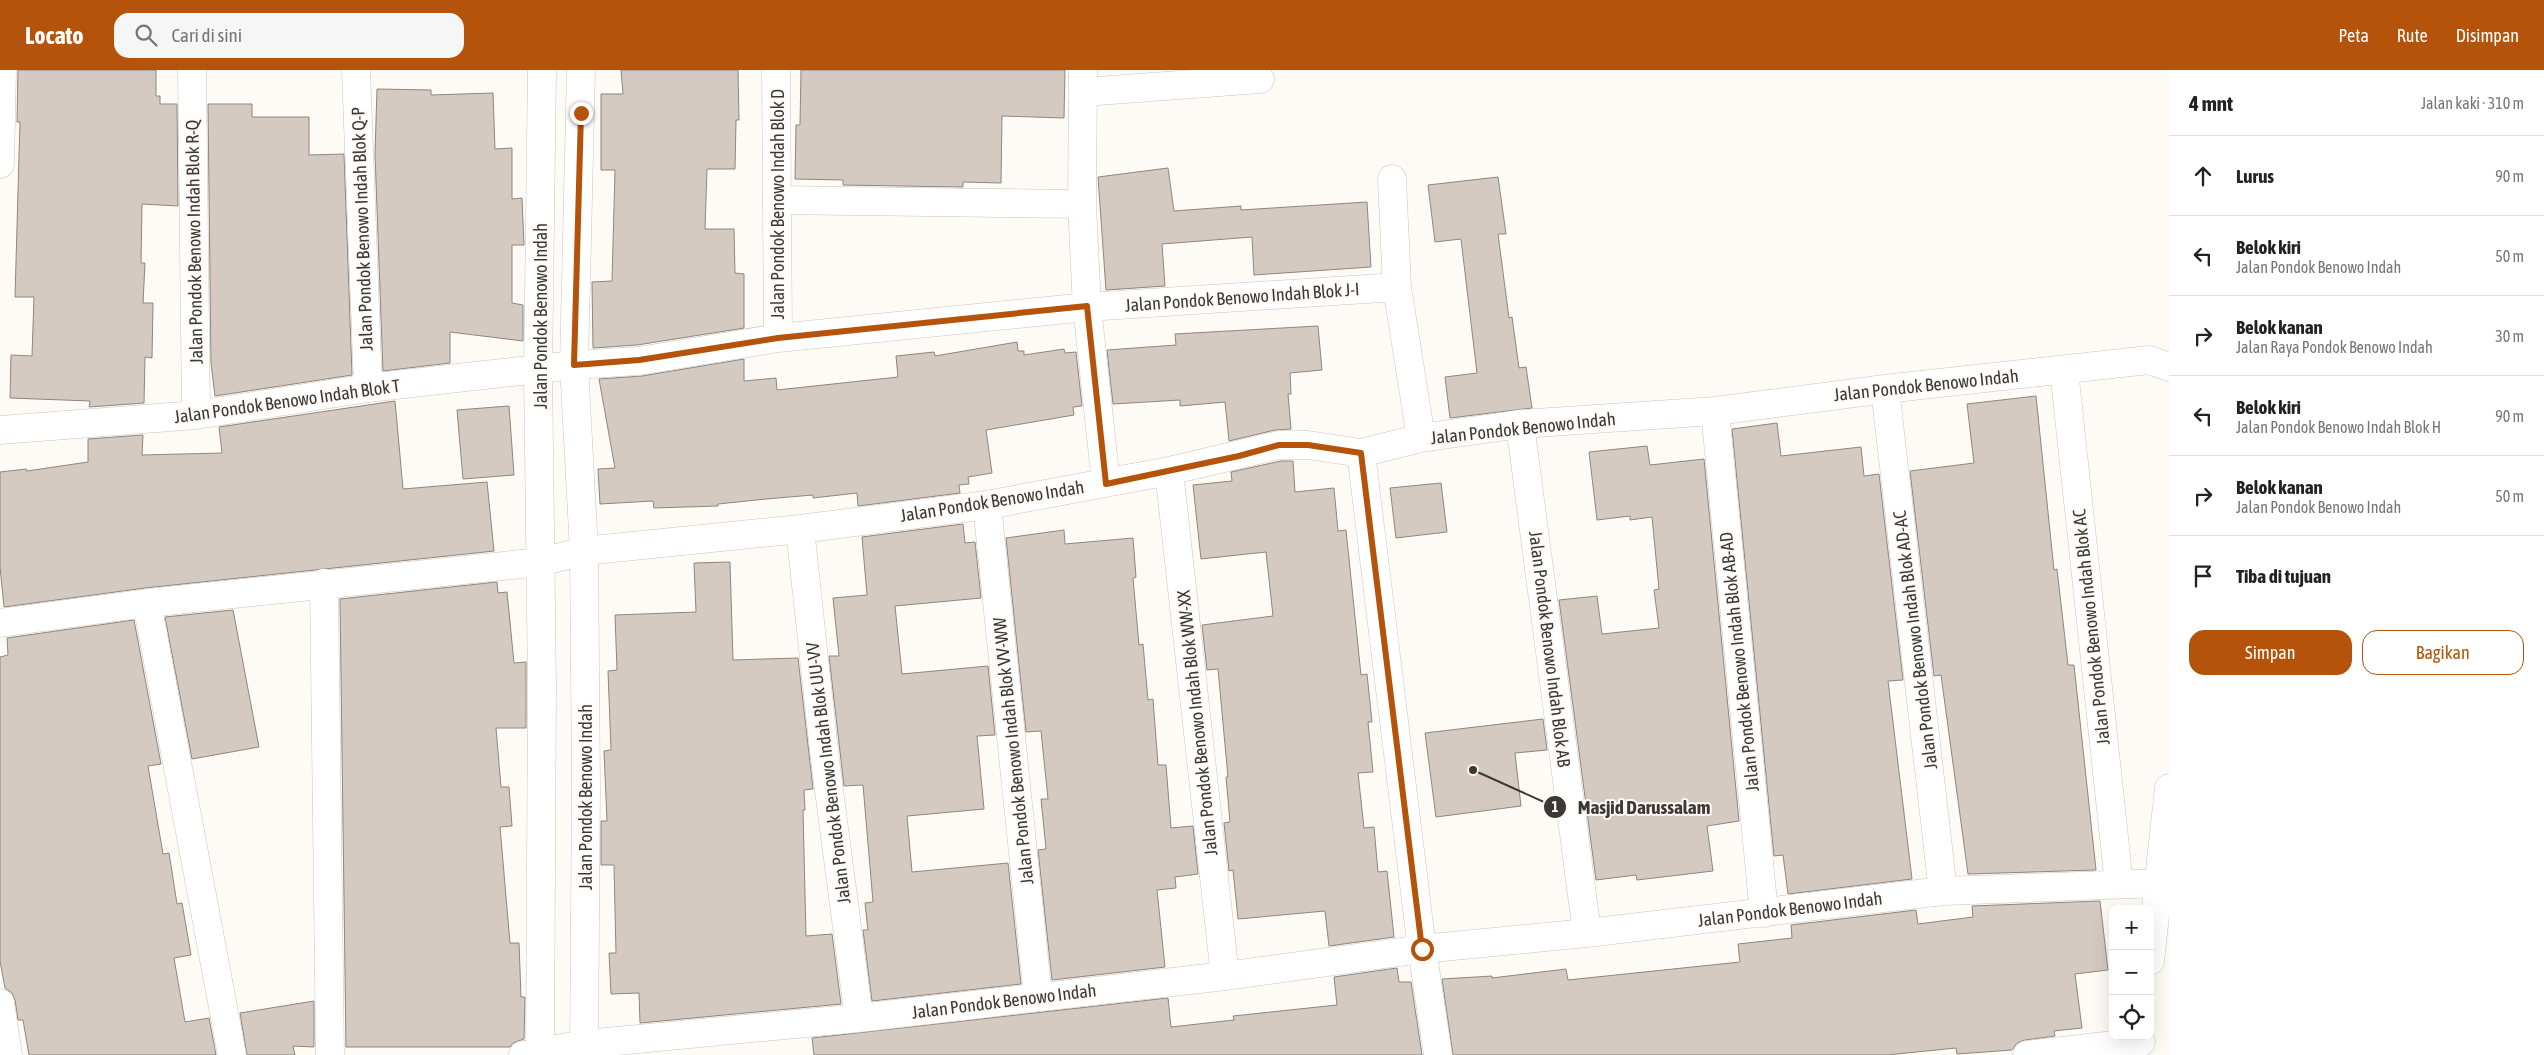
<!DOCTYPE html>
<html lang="id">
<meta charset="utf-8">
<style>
:root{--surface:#fff;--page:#f6f6f6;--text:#222;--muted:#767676;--line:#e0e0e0;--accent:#b45309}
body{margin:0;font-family:"Asap Condensed",sans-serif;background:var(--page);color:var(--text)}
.controls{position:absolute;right:15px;bottom:15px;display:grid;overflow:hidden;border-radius:10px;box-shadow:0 5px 20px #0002}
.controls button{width:45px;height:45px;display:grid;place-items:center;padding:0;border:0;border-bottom:1px solid var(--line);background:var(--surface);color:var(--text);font:25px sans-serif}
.stop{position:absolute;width:15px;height:15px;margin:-11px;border:4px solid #b45309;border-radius:50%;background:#fff}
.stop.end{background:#b45309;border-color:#fff;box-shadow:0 1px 5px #0008}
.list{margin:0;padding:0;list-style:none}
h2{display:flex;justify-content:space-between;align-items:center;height:65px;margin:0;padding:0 20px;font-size:21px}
h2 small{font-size:16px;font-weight:400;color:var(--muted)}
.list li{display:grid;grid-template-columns:32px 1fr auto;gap:15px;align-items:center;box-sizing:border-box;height:80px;padding:0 20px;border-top:1px solid var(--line)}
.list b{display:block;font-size:19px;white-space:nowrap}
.list p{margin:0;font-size:16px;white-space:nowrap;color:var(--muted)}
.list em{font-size:16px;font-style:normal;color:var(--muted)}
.actions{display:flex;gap:10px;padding:15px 20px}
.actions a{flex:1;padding:11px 0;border:1px solid var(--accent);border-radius:15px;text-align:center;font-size:18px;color:var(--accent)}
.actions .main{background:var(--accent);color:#fff}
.icon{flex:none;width:28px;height:28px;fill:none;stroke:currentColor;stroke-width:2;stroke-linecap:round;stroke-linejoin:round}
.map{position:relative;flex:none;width:2169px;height:985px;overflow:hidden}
header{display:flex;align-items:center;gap:30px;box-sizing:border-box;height:70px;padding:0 25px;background:var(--accent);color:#fff}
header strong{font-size:24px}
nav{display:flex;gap:28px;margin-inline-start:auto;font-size:18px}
.search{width:350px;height:45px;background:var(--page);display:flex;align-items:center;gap:12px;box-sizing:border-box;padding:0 18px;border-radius:15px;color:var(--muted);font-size:19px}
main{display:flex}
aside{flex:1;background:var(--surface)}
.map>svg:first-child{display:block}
.building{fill:#d4cac2;stroke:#8f867f}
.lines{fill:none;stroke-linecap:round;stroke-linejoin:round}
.minor-casing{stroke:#cdc3bb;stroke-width:29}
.minor{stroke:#fff;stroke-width:28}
.route{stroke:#b45309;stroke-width:6}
.labels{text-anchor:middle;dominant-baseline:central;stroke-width:4;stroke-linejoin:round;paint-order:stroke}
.street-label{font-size:18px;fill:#3c3835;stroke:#fefaf6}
.leader{fill:none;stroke:#3c3835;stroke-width:2}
.callout-dot{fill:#3c3835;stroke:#fefaf6;stroke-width:2}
.mark-label{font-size:15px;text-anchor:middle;font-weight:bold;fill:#fff}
.callout-label{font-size:19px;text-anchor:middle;font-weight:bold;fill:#3c3835;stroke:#fefaf6;stroke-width:4;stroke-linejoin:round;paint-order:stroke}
</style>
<header>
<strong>Locato</strong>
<div class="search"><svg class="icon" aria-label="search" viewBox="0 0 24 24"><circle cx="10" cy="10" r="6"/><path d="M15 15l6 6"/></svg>Cari di sini</div>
<nav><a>Peta</a><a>Rute</a><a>Disimpan</a></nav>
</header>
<main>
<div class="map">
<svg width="2169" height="985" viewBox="0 0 2169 985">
<rect width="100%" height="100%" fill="#fefaf6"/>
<path class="building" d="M 18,0 L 156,0 L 156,26 L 160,26 L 160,34 L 177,34 L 178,136 L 142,134 L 141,193 L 145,193 L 143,233 L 153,233 L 152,288 L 145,287 L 144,333 L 89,337 L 90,331 L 10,328 L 11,285 L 32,286 L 34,227 L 15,227 L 20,52 L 17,52 Z
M 621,0 L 738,0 L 739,50 L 736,50 L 735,99 L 707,99 L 705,159 L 734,159 L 735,203 L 744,204 L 744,258 L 637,275 L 593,278 L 592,212 L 612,211 L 615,100 L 601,100 L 601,24 L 623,24 Z
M 801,0 L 1065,0 L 1064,48 L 1002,46 L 1001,113 L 963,112 L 963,117 L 843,115 L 843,110 L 795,109 L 796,55 L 800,55 Z
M 377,19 L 431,20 L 431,25 L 493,23 L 495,79 L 512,78 L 512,129 L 522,128 L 524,175 L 512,175 L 512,233 L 523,235 L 523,271 L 450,262 L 450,293 L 383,301 L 375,84 Z
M 208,34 L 252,34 L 252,47 L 309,47 L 309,85 L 344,84 L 352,305 L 215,326 L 211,293 Z
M 1168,98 L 1174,141 L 1241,136 L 1241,140 L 1367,132 L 1371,197 L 1254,205 L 1252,167 L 1162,174 L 1165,216 L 1106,220 L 1098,107 Z
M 1498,107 L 1506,164 L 1498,164 L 1509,248 L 1512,247 L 1519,298 L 1526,297 L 1532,338 L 1450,348 L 1445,307 L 1477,303 L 1461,169 L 1435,172 L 1428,115 Z
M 1318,256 L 1322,300 L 1290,303 L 1291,324 L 1288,324 L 1291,359 L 1275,360 L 1229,371 L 1225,332 L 1180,336 L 1180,330 L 1113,334 L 1107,280 L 1176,275 L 1175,264 Z
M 1017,272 L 1018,281 L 1024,281 L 1024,285 L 1064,279 L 1065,283 L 1076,282 L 1082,336 L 1073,337 L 1074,345 L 986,360 L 992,403 L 968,407 L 969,414 L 959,415 L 960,423 L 858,436 L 857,423 L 813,428 L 813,425 L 766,429 L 718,434 L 718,436 L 654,438 L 653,431 L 600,434 L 598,399 L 615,398 L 599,309 L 642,306 L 744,289 L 744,311 L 776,308 L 777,320 L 898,307 L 896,286 L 934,282 L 935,286 Z
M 2036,326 L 2054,500 L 2057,499 L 2068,595 L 2074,595 L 2096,800 L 1968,804 L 1941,605 L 1934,606 L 1910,401 L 1974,393 L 1967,334 Z
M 395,331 L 403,419 L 487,412 L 494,481 L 145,518 L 4,537 L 0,497 L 0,402 L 26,399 L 27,401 L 88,392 L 88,369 L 143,365 L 142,385 L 222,383 L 219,357 Z
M 509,336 L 514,405 L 463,409 L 457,340 Z
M 1777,353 L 1781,386 L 1861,377 L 1864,406 L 1879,404 L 1903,610 L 1888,611 L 1912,809 L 1788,824 L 1783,785 L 1774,786 L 1732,359 Z
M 1647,376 L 1650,395 L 1704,389 L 1739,751 L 1707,756 L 1713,801 L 1637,810 L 1636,805 L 1596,810 L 1559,530 L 1597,526 L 1602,564 L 1659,558 L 1654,520 L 1659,519 L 1652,447 L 1630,450 L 1630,446 L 1597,450 L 1589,382 Z
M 1281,391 L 1293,391 L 1295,422 L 1334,418 L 1338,461 L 1346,460 L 1361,605 L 1367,604 L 1372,652 L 1368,652 L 1373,702 L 1358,703 L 1364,758 L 1374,757 L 1378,802 L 1387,801 L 1394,867 L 1329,876 L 1325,841 L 1238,849 L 1233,800 L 1229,801 L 1224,753 L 1230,752 L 1226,707 L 1228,707 L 1218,599 L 1207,600 L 1202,555 L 1273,546 L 1266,482 L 1201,489 L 1193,415 L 1232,411 L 1231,402 Z
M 1441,413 L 1447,462 L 1396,468 L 1390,418 Z
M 963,454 L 965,473 L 975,472 L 981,528 L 895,536 L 902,604 L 988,596 L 995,665 L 977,666 L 984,739 L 907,746 L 912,802 L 1008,793 L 1021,914 L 872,931 L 863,860 L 868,860 L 865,833 L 873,832 L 863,715 L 844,716 L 829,586 L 839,586 L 833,528 L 867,525 L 862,467 Z
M 1064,460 L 1065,474 L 1133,468 L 1136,507 L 1133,508 L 1139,575 L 1143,574 L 1148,630 L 1153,629 L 1158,695 L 1166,695 L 1171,758 L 1193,756 L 1198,804 L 1175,807 L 1176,818 L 1157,820 L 1165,897 L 1052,910 L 1038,780 L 1046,779 L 1041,729 L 1048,729 L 1041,661 L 1026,662 L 1006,468 Z
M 730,492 L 733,590 L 798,588 L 813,719 L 804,720 L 805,740 L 803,740 L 806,866 L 832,864 L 841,934 L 640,953 L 639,923 L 611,924 L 609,883 L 616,883 L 614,795 L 601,795 L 601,751 L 607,751 L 604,681 L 611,680 L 608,601 L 617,600 L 615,545 L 696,542 L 694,493 Z
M 497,512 L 498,523 L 507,522 L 514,593 L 526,592 L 526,658 L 496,658 L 501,717 L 509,717 L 512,756 L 500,757 L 510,873 L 519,873 L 521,927 L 525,927 L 524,969 L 513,973 L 510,977 L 346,977 L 340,529 Z
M 233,540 L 259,677 L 192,689 L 165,547 Z
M 134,550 L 161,694 L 148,696 L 163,784 L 169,783 L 177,834 L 182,833 L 191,885 L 174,888 L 185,952 L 209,948 L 216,985 L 29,985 L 23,950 L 18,950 L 15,930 L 12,923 L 5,918 L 0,891 L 0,587 L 8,585 L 7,568 Z
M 1543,649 L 1547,680 L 1515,683 L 1521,736 L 1436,747 L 1425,663 Z
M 2100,831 L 2108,900 L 2075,904 L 2082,958 L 2054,961 L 2055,966 L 2025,970 L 2017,973 L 2012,980 L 1957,984 L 1956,978 L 1887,985 L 1453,985 L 1442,909 L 1492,906 L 1492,908 L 1566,899 L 1568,910 L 1740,892 L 1738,874 L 1792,868 L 1791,855 L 1916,840 L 1918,854 L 1973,847 L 1972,836 Z
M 1397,898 L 1399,912 L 1411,912 L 1422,985 L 814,985 L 812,968 L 1168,928 L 1171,957 L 1234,950 L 1233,946 L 1337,935 L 1334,907 Z
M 314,931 L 314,977 L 293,976 L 295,985 L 247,985 L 240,943 Z"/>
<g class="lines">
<defs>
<path id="minor" d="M 192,0 L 196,345
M 356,0 L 368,318
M 581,0 L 574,295 L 584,481 L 586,715 L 584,985
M 776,0 L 778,268
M 1083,0 L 1082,134 L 1087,237 L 1106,413
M 1084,22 L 1260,9
M 0,94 L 2,0
M 1392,109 L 1397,217 L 1421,368
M 778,130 L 1082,134
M 2064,300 L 2119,814
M 1885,319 L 1943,821
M 1715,341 L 1764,843
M 1520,354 L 1587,863
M 0,360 L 196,345 L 368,318 L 574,295 L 639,291 L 778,268 L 1087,237 L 1397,217
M 1361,383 L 1422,879 L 1438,985
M 1169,401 L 1225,906
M 987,435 L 1038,927
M 800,459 L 825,690 L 859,948
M 324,513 L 330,985
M 147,533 L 232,985
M 0,553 L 147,533 L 541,492 L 584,481 L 800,459 L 987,435 L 1169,401 L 1279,375 L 1308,375 L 1361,383 L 1421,368 L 1520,354 L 1715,341 L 1885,319 L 2149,290 L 2169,297
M 2150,891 L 2169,718
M 0,933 L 8,985
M 523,985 L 585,974 L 859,948 L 1225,906 L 1422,879 L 1587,863 L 1943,821 L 2160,813
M 540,985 L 542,617 L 538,301 L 542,0
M 2027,985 L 2141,972"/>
</defs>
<use href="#minor" class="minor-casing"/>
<use href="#minor" class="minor"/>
</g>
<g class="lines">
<path class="route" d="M 581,43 L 574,295 L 639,290 L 778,268 L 1087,236 L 1106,414 L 1239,386 L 1279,375 L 1308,375 L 1361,383 L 1422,879"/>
</g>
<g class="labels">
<g class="street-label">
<text transform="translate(777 134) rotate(-90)">Jalan Pondok Benowo Indah Blok D</text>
<text transform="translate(362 159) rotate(-92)">Jalan Pondok Benowo Indah Blok Q-P</text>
<text transform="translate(194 172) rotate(-91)">Jalan Pondok Benowo Indah Blok R-Q</text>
<text transform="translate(1242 227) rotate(-4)">Jalan Pondok Benowo Indah Blok J-I</text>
<text transform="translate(540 246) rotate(-90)">Jalan Pondok Benowo Indah</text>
<text transform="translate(1926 315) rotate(-6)">Jalan Pondok Benowo Indah</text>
<text transform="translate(287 331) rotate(-8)">Jalan Pondok Benowo Indah Blok T</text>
<text transform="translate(1523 358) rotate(-6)">Jalan Pondok Benowo Indah</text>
<text transform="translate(992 431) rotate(-9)">Jalan Pondok Benowo Indah</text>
<text transform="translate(2091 557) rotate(-96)">Jalan Pondok Benowo Indah Blok AC</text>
<text transform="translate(1915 570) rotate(-97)">Jalan Pondok Benowo Indah Blok AD-AC</text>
<text transform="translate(1550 579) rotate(83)">Jalan Pondok Benowo Indah Blok AB</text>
<text transform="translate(1739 592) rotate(-96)">Jalan Pondok Benowo Indah Blok AB-AD</text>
<text transform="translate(1197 653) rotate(-96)">Jalan Pondok Benowo Indah Blok WW-XX</text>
<text transform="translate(1013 681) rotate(-96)">Jalan Pondok Benowo Indah Blok VV-WW</text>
<text transform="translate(828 703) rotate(-97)">Jalan Pondok Benowo Indah Blok UU-VV</text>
<text transform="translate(585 727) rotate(-90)">Jalan Pondok Benowo Indah</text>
<text transform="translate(1790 839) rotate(-7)">Jalan Pondok Benowo Indah</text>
<text transform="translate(1004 931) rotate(-7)">Jalan Pondok Benowo Indah</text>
</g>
</g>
<path class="leader" d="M1473 700L1555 737"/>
<g class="callout-dot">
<circle cx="1473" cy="700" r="5"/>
<circle cx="1555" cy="737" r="12"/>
</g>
<g class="mark-label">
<text x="1555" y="742">1</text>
</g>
<g class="callout-label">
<text x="1644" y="744">Masjid Darussalam</text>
</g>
</svg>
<div class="controls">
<button>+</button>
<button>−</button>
<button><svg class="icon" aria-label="locate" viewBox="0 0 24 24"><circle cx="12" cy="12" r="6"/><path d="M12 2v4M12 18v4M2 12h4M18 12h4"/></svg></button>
</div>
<div class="stop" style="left:1422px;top:879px"></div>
<div class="stop end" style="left:581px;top:43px"></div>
</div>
<aside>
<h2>4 mnt<small>Jalan kaki · 310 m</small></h2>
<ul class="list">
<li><svg class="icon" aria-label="ahead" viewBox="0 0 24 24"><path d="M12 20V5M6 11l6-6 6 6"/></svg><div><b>Lurus</b></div><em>90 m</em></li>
<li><svg class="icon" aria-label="left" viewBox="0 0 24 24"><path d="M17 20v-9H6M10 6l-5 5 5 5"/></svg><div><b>Belok kiri</b><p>Jalan Pondok Benowo Indah</p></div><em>50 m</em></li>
<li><svg class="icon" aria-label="right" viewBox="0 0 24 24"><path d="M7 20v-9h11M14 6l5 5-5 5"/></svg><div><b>Belok kanan</b><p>Jalan Raya Pondok Benowo Indah</p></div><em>30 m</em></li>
<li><svg class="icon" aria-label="left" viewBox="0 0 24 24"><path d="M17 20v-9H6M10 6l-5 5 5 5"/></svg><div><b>Belok kiri</b><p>Jalan Pondok Benowo Indah Blok H</p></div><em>90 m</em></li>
<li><svg class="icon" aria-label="right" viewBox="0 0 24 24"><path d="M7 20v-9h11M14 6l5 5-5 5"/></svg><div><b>Belok kanan</b><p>Jalan Pondok Benowo Indah</p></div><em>50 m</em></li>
<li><svg class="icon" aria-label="arrive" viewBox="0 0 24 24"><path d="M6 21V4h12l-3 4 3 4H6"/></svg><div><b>Tiba di tujuan</b></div></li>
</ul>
<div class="actions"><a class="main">Simpan</a><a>Bagikan</a></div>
</aside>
</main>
